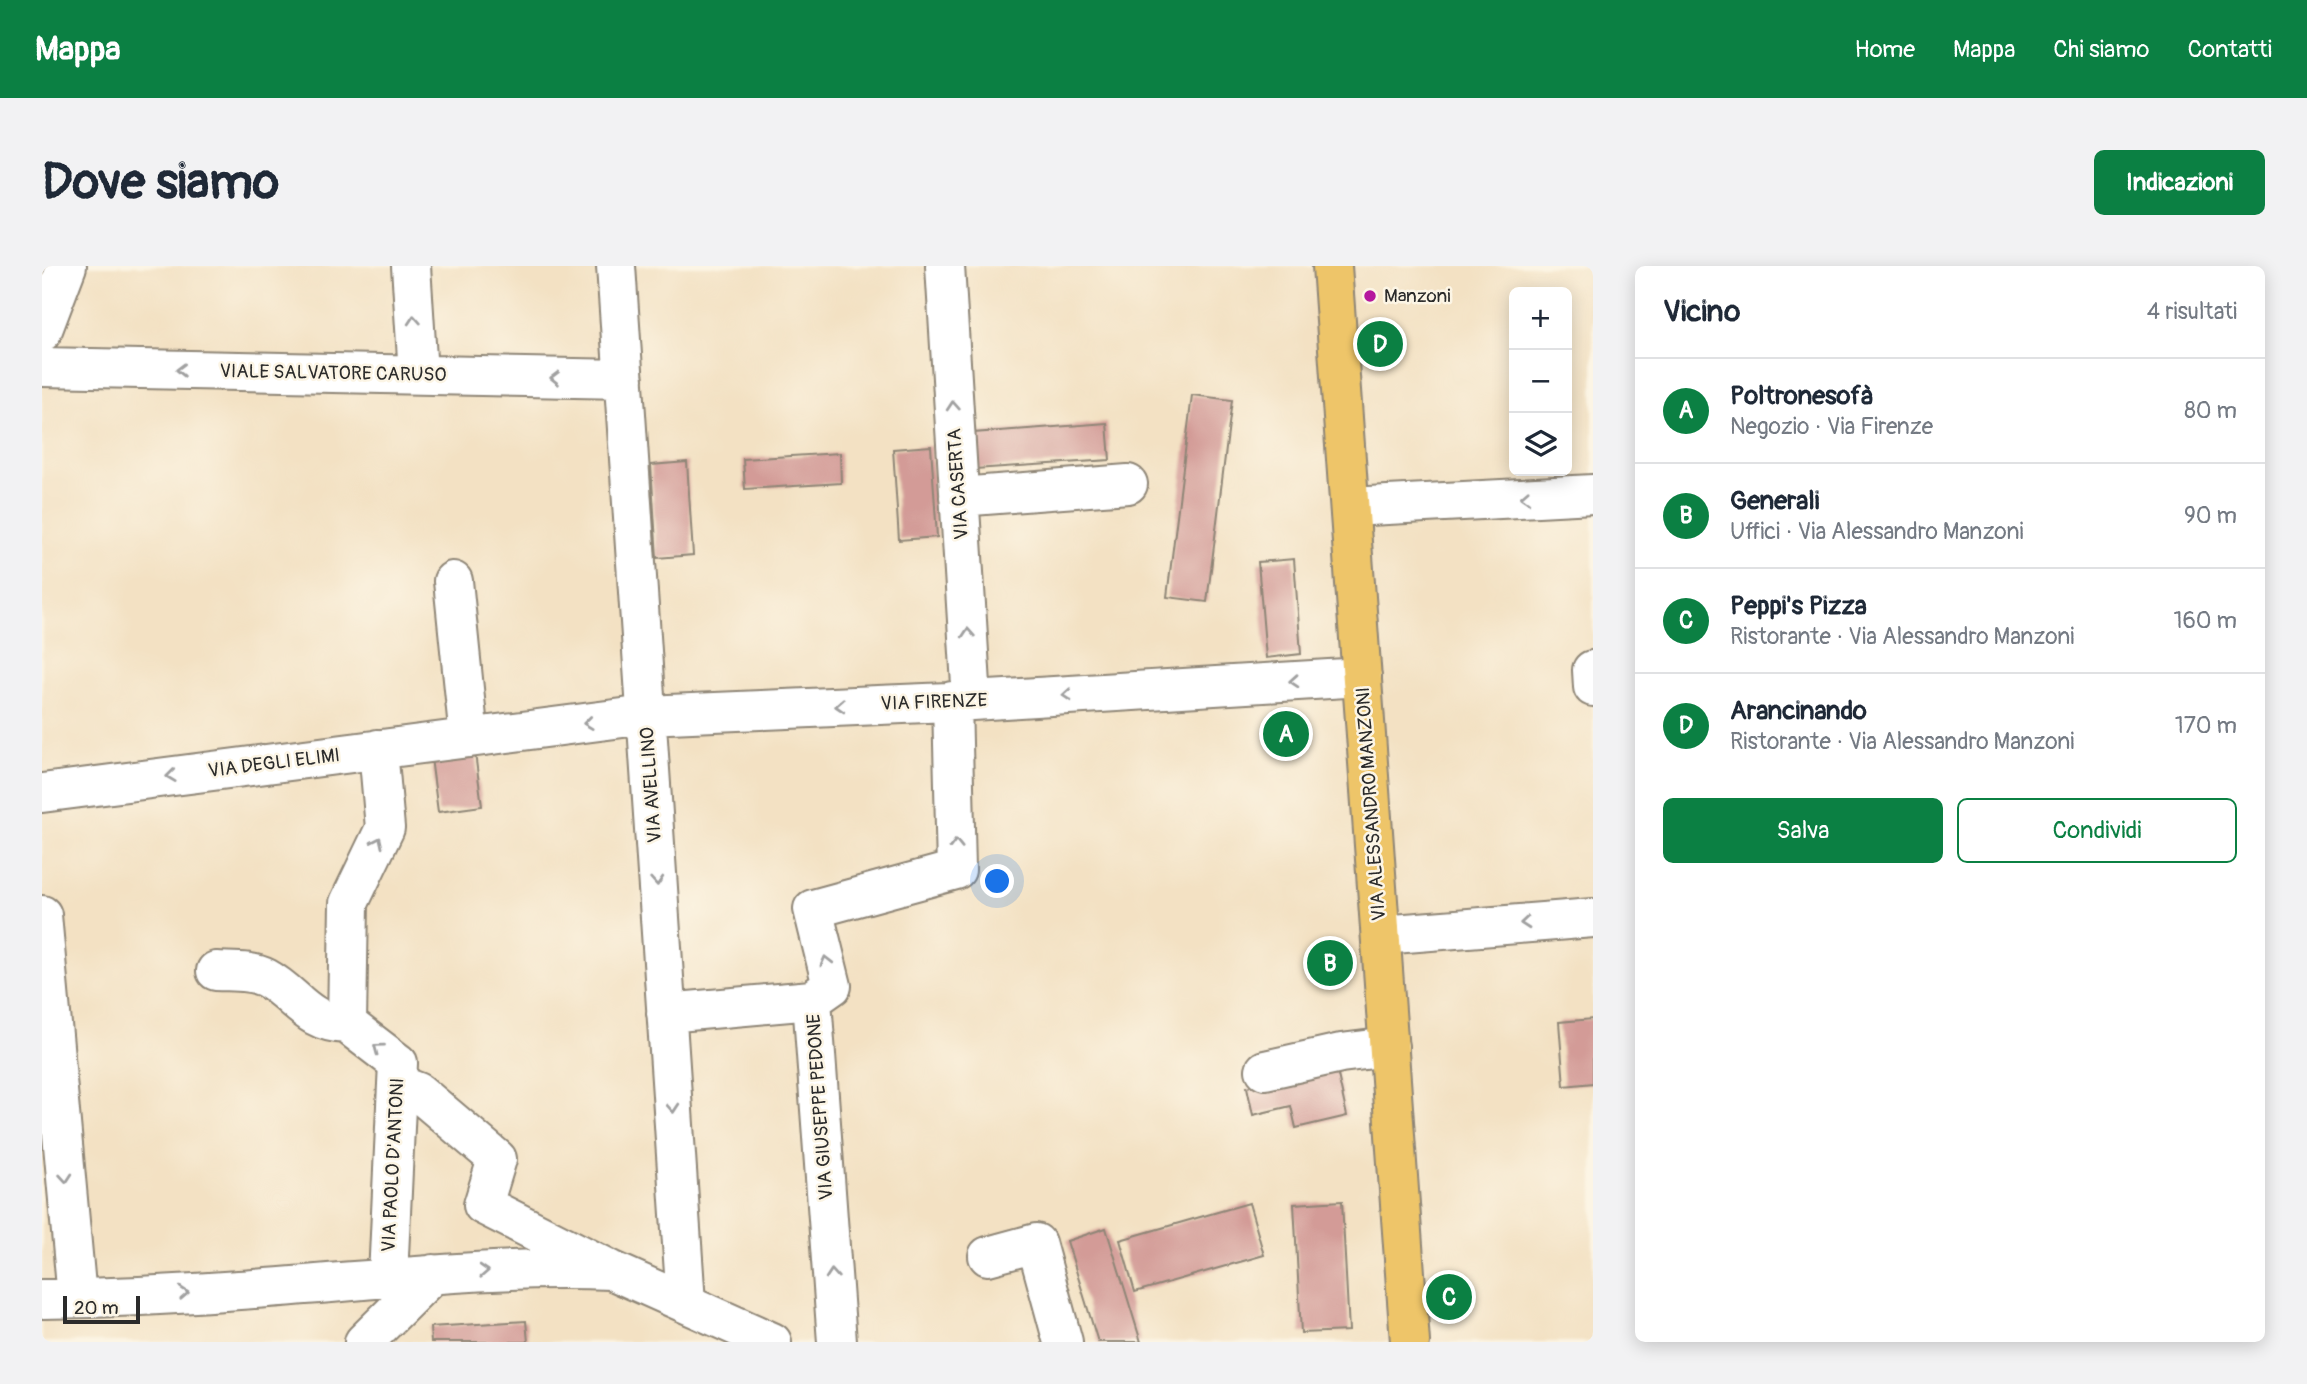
<!DOCTYPE html>
<html lang="it">
<meta charset="utf-8">
<style>
:root{--surface:#fff;--page:#f2f2f3;--text:#1f2937;--muted:#747a83;--line:#e0e1e3;--accent:#0b8043}
body{margin:0;font-family:Pangolin,sans-serif;background:var(--page);color:var(--text)}
.controls{position:absolute;right:21px;top:21px;display:grid;overflow:hidden;border-radius:10px;box-shadow:0 4px 18px #0003}
.controls button{width:63px;height:63px;display:grid;place-items:center;padding:0;border:0;border-bottom:2px solid var(--line);background:var(--surface);color:var(--text);font:35px sans-serif}
.scale{position:absolute;left:21px;bottom:18px;width:77px;box-sizing:border-box;padding-left:7px;border:4px solid #2b2b2b;border-top:0;font-size:19px;line-height:24px;white-space:nowrap;color:#2b2b2b;-webkit-text-stroke:5px #fcf5e5;paint-order:stroke}
.you{position:absolute;left:956px;top:616px;width:24px;height:24px;margin:-18px;border:5px solid #fff;border-radius:50%;background:#1a73e8;box-shadow:0 0 0 10px #1a73e833}
.badge{display:grid;place-items:center;width:46px;height:46px;border-radius:50%;background:var(--accent);color:#fff;font-size:23px;font-weight:700}
.pin{position:absolute;translate:-50% -50%;border:4px solid #fff;box-shadow:0 2px 7px #0006}
.list{margin:0;padding:0;list-style:none}
h2{display:flex;justify-content:space-between;align-items:center;height:91px;margin:0;padding:0 28px;font-size:30px}
h2 small{font-size:23px;font-weight:400;color:var(--muted)}
.list li{display:grid;grid-template-columns:46px 1fr auto;gap:21px;align-items:center;box-sizing:border-box;height:105px;padding:0 28px;border-top:2px solid var(--line)}
.list b{display:block;font-size:26px;white-space:nowrap}
.list p{margin:0;font-size:23px;white-space:nowrap;color:var(--muted)}
.list em{font-size:23px;font-style:normal;color:var(--muted)}
.actions{display:flex;gap:14px;padding:21px 28px}
.actions a{flex:1;padding:16px 0;border:2px solid var(--accent);border-radius:10px;text-align:center;font-size:24px;color:var(--accent)}
.actions .main{background:var(--accent);color:#fff}
.icon{flex:none;width:38px;height:38px;fill:none;stroke:currentColor;stroke-width:2;stroke-linecap:round;stroke-linejoin:round}
.map{position:relative;flex:none;width:1551px;height:1076px;overflow:hidden;border-radius:10px}
header{display:flex;align-items:center;gap:42px;box-sizing:border-box;height:98px;padding:0 35px;background:var(--accent);color:#fff}
header strong{font-size:33px}
nav{display:flex;gap:38px;margin-inline-start:auto;font-size:24px}
.intro{display:flex;align-items:center;justify-content:space-between;box-sizing:border-box;height:168px;padding:0 42px}
h1{margin:0;font-size:49px}
.button{padding:18px 32px;border-radius:10px;background:var(--accent);color:#fff;font-size:24px;font-weight:700}
main{display:flex;gap:42px;padding:0 42px}
aside{flex:1;background:var(--surface);border-radius:10px;box-shadow:0 4px 18px #0003}
.map>svg:first-child{display:block}
.building{fill:#d39b97}
.lines{fill:none;stroke-linecap:round;stroke-linejoin:round}
.minor-casing{stroke:#8f8677;stroke-width:42}
.major-casing{stroke:#8f8677;stroke-width:42}
.minor{stroke:#fff;stroke-width:38}
.major{stroke:#eec569;stroke-width:38}
.oneway{stroke:#a0a0a0}
.poi-dot{fill:#b5179e;stroke:#fcf5e5;stroke-width:2.5}
.labels{text-anchor:middle;dominant-baseline:central;stroke-width:5;stroke-linejoin:round;paint-order:stroke}
.poi-label{font-size:19px;fill:#2b2b2b;stroke:#fcf5e5;text-anchor:start}
.street-label{font-size:19px;fill:#2b2b2b;stroke:#fcf5e5}
</style>
<header>
<strong>Mappa</strong>
<nav><a>Home</a><a>Mappa</a><a>Chi siamo</a><a>Contatti</a></nav>
</header>
<div class="intro"><h1>Dove siamo</h1><a class="button">Indicazioni</a></div>
<main>
<div class="map">
<svg width="1551" height="1076" viewBox="0 0 1551 1076">
<rect width="100%" height="100%" fill="#fcf5e5"/>
<filter id="ink" filterUnits="userSpaceOnUse"><feTurbulence type="fractalNoise" baseFrequency=".0143" numOctaves="2"/><feDisplacementMap in="SourceGraphic" scale="14" xChannelSelector="R" yChannelSelector="G"/><feConvolveMatrix kernelMatrix="1 2 1 2 8 2 1 2 1" color-interpolation-filters="sRGB"/></filter>
<filter id="wash" filterUnits="userSpaceOnUse"><feTurbulence type="fractalNoise" baseFrequency=".00686" numOctaves="4" result="noise"/><feDisplacementMap in="SourceGraphic" scale="28" xChannelSelector="R" yChannelSelector="G"/><feGaussianBlur stdDeviation="1.57" result="paint"/><feColorMatrix in="noise" values="0 0 0 0 0 0 0 0 0 0 0 0 0 0 0 0 0 1.4 0 .05"/><feComposite in="paint" operator="in"/></filter>
<g filter="url(#wash)">
<rect width="100%" height="100%" fill="#f3e1c3"/>
<g id="blocks">
<path class="building" d="M 1150,129 L 1190,134 L 1165,336 L 1125,331 Z
M 1065,157 L 1068,194 L 933,203 L 931,167 Z
M 889,180 L 895,271 L 857,274 L 851,183 Z
M 798,187 L 799,217 L 703,223 L 701,193 Z
M 645,196 L 651,289 L 615,292 L 609,199 Z
M 1252,293 L 1259,388 L 1224,392 L 1216,296 Z
M 433,487 L 440,540 L 396,546 L 389,492 Z
M 1551,753 L 1551,817 L 1522,820 L 1517,756 Z
M 1294,800 L 1305,850 L 1254,862 L 1249,840 L 1211,849 L 1205,821 Z
M 1300,935 L 1307,1065 L 1259,1067 L 1252,938 Z
M 1207,937 L 1222,989 L 1093,1026 L 1078,974 Z
M 1064,962 L 1099,1076 L 1056,1076 L 1025,975 Z
M 484,1055 L 486,1076 L 389,1076 L 388,1061 Z"/>
</g>
</g>
<g filter="url(#ink)">
<use href="#blocks" fill-opacity="0" stroke="#8f8677" stroke-width="2"/>
<g class="lines">
<defs>
<path id="minor" d="M 369,0 L 376,108
M 574,0 L 644,1037
M 903,0 L 930,435
M 0,66 L 25,0
M 0,101 L 582,113
M 917,231 L 1086,218
M 1308,241 L 1551,228
M 411,315 L 427,472
M 1550,404 L 1551,421
M 336,483 L 343,562 L 307,637 L 305,758 L 356,797 L 346,1011
M 0,527 L 604,449 L 930,435 L 1320,411
M 0,649 L 35,1032
M 1339,669 L 1551,652
M 174,705 C 190,706 209,704 224,712 C 255,729 264,757 305,758
M 624,747 L 770,734
M 1223,804 L 1299,787 L 1347,781
M 355,818 L 376,826 L 455,893 L 441,939 L 569,1004 L 730,1076
M 946,990 L 994,977 L 1021,1076
M 0,1033 C 65,1032 131,1029 197,1024 C 321,1016 444,999 569,1004
M 322,1076 L 391,1008
M 795,1076 L 770,734 L 790,720 L 771,643 L 914,604 L 910,435"/>
<path id="major" d="M 1290,0 L 1368,1076"/>
</defs>
<use href="#minor" class="minor-casing"/>
<use href="#major" class="major-casing"/>
<use href="#minor" class="minor"/>
<use href="#major" class="major"/>
</g>
<defs><path id="oneway-chevron" d="M-2-3.5L2.5 0L-2 3.5" fill="none" stroke-width="1.6" stroke-linecap="round" stroke-linejoin="round" transform="scale(1.75)"/></defs>
<g class="oneway">
<use href="#oneway-chevron" transform="translate(372 54) rotate(-94)"/>
<use href="#oneway-chevron" transform="translate(139 104) rotate(-179)"/>
<use href="#oneway-chevron" transform="translate(513 112) rotate(-179)"/>
<use href="#oneway-chevron" transform="translate(911 140) rotate(-94)"/>
<use href="#oneway-chevron" transform="translate(1483 231) rotate(177)"/>
<use href="#oneway-chevron" transform="translate(926 367) rotate(-94)"/>
<use href="#oneway-chevron" transform="translate(1252 415) rotate(176)"/>
<use href="#oneway-chevron" transform="translate(1025 429) rotate(176)"/>
<use href="#oneway-chevron" transform="translate(798 440) rotate(177)"/>
<use href="#oneway-chevron" transform="translate(546 457) rotate(173)"/>
<use href="#oneway-chevron" transform="translate(129 510) rotate(173)"/>
<use href="#oneway-chevron" transform="translate(336 576) rotate(-65)"/>
<use href="#oneway-chevron" transform="translate(914 578) rotate(-91)"/>
<use href="#oneway-chevron" transform="translate(615 615) rotate(86)"/>
<use href="#oneway-chevron" transform="translate(1483 657) rotate(175)"/>
<use href="#oneway-chevron" transform="translate(784 695) rotate(-104)"/>
<use href="#oneway-chevron" transform="translate(336 782) rotate(-143)"/>
<use href="#oneway-chevron" transform="translate(631 842) rotate(86)"/>
<use href="#oneway-chevron" transform="translate(24 912) rotate(85)"/>
<use href="#oneway-chevron" transform="translate(442 1005) rotate(-3)"/>
<use href="#oneway-chevron" transform="translate(790 1008) rotate(-94)"/>
<use href="#oneway-chevron" transform="translate(142 1027) rotate(-3)"/>
</g>
</g>
<circle class="poi-dot" cx="1328" cy="30" r="7"/>
<g class="labels">
<g class="poi-label">
<text x="1342" y="30">Manzoni</text>
</g>
<g class="street-label">
<text transform="translate(291 107) rotate(1)">VIALE SALVATORE CARUSO</text>
<text transform="translate(916 218) rotate(-94)">VIA CASERTA</text>
<text transform="translate(892 436) rotate(-2)">VIA FIRENZE</text>
<text transform="translate(232 497) rotate(-7)">VIA DEGLI ELIMI</text>
<text transform="translate(609 519) rotate(-94)">VIA AVELLINO</text>
<text transform="translate(1329 538) rotate(-94)">VIA ALESSANDRO MANZONI</text>
<text transform="translate(778 841) rotate(-94)">VIA GIUSEPPE PEDONE</text>
<text transform="translate(351 899) rotate(-87)">VIA PAOLO D'ANTONI</text>
</g>
</g>
</svg>
<div class="controls">
<button>+</button>
<button>−</button>
<button><svg class="icon" aria-label="layers" viewBox="0 0 24 24"><path d="M12 4l9 5-9 5-9-5zM3 14l9 5 9-5"/></svg></button>
</div>
<div class="scale">20 m</div>
<div class="you"></div>
<div class="pin badge" style="left:1244px;top:468px">A</div>
<div class="pin badge" style="left:1288px;top:697px">B</div>
<div class="pin badge" style="left:1407px;top:1031px">C</div>
<div class="pin badge" style="left:1338px;top:78px">D</div>
</div>
<aside>
<h2>Vicino<small>4 risultati</small></h2>
<ul class="list">
<li><span class="badge">A</span><div><b>Poltronesofà</b><p>Negozio · Via Firenze</p></div><em>80 m</em></li>
<li><span class="badge">B</span><div><b>Generali</b><p>Uffici · Via Alessandro Manzoni</p></div><em>90 m</em></li>
<li><span class="badge">C</span><div><b>Peppi's Pizza</b><p>Ristorante · Via Alessandro Manzoni</p></div><em>160 m</em></li>
<li><span class="badge">D</span><div><b>Arancinando</b><p>Ristorante · Via Alessandro Manzoni</p></div><em>170 m</em></li>
</ul>
<div class="actions"><a class="main">Salva</a><a>Condividi</a></div>
</aside>
</main>
